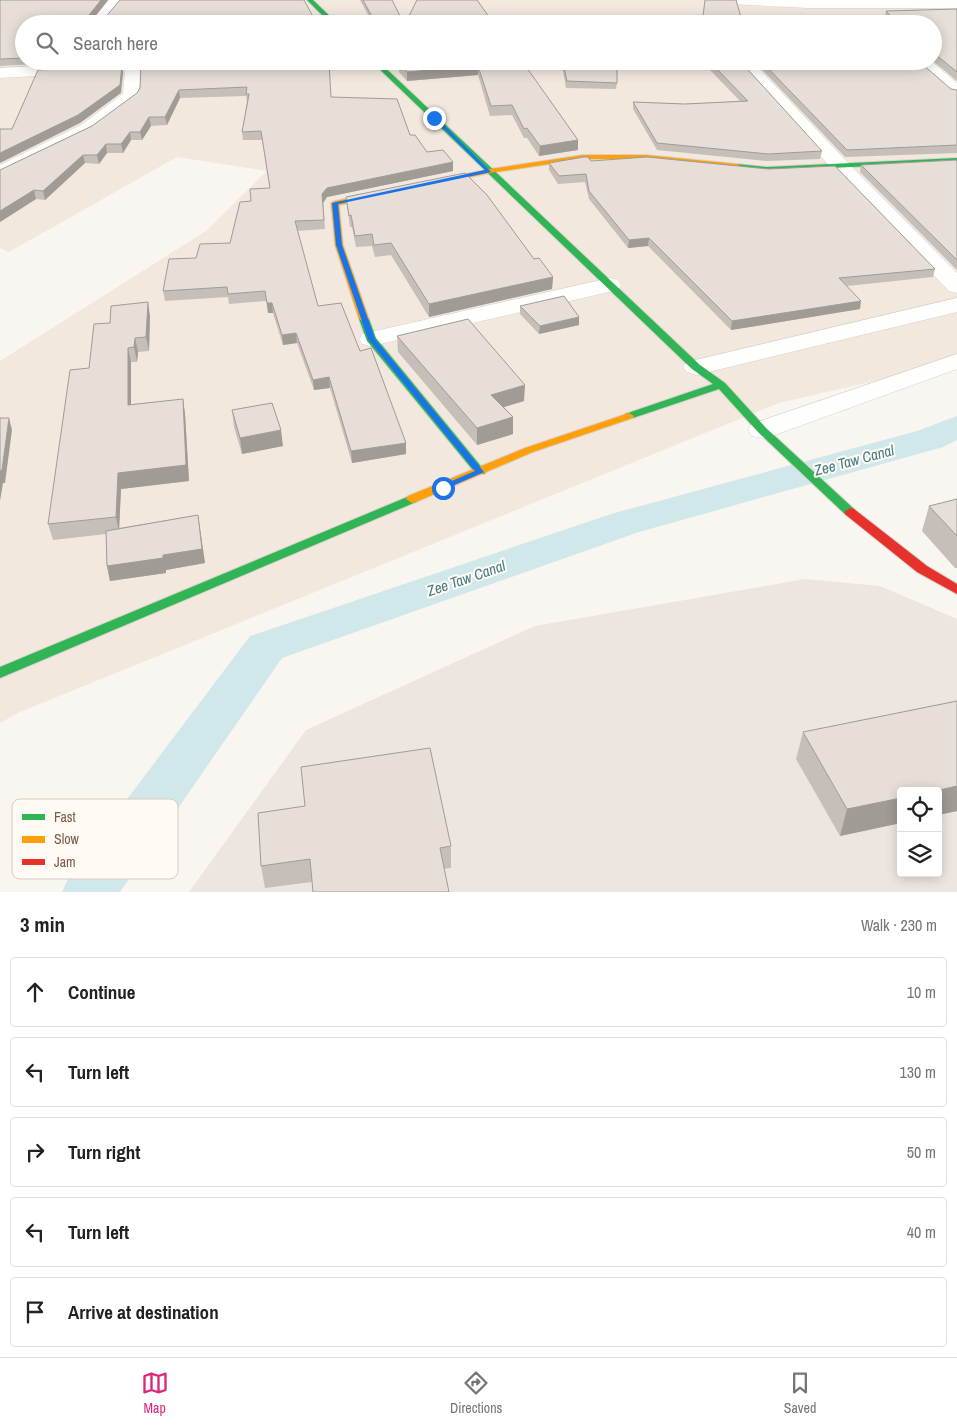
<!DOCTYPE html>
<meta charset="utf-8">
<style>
:root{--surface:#fff;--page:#f6f6f6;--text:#222;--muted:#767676;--line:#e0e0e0;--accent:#db2777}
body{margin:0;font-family:"Archivo Narrow",sans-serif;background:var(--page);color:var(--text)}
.controls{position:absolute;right:15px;bottom:15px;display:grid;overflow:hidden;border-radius:5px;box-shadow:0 2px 12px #0003}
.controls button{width:45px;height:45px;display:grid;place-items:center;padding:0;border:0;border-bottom:1px solid var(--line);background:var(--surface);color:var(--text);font:25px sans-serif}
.stop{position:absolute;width:15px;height:15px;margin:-11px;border:4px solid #1a73e8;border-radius:50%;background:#fff}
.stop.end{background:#1a73e8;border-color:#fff;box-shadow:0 1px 5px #0008}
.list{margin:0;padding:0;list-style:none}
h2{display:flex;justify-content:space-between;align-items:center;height:65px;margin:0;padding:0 20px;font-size:21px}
h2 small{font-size:16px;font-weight:400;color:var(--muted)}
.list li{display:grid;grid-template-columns:32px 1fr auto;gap:15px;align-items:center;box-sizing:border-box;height:70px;margin:0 10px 10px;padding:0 10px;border:1px solid var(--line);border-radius:5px}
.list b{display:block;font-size:19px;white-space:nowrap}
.list em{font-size:16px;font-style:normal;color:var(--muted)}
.icon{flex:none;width:28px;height:28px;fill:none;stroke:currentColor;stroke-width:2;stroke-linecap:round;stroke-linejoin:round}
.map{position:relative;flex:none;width:957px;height:892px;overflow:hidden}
.search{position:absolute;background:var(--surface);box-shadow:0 2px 12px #0003;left:15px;right:15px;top:15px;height:55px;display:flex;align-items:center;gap:12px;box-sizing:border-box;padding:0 18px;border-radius:28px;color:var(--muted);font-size:19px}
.sheet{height:465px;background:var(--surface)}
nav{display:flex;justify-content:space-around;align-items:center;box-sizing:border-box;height:70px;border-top:1px solid var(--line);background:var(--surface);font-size:14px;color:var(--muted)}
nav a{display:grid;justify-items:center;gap:2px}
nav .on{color:var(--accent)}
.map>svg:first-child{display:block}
.residential{fill:#f2e8de;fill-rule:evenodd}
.industrial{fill:#ede5e0;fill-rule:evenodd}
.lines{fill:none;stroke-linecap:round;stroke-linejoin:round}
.canal{fill:#d0e8ea;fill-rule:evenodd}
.street-casing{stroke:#d7d1cb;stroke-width:1}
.fast-casing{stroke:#d9d2cb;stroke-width:2}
.slow-casing{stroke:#d9d2cb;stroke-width:2}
.jam-casing{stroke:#d9d2cb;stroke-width:2}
.street{fill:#fefefd;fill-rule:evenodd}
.fast{fill:#30b455;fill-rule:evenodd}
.slow{fill:#ff9f0a;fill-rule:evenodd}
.jam{fill:#e5322d;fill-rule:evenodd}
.wall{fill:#c6bfb9}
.shaded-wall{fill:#a19b96}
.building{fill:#e6ded7;stroke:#a19b96}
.route{fill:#1a73e8}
.labels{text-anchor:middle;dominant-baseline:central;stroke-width:4;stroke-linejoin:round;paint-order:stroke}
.water-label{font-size:15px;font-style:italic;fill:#437c86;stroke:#fffaf3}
.key{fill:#fffaf3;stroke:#d7cbc1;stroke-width:1}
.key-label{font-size:14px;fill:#7a5c4d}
</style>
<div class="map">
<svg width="957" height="892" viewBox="0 0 957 892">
<rect width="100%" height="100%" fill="#f9f5f0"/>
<path class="residential" d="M 0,0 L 957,0 L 957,362 L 779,403 L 20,712 L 0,723 L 0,361 L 206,231 L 267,171 L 177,157 L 9,252 L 0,248 ZM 24,24 L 933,24 L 933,61 L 24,61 Z"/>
<path class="industrial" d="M 805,579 L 880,586 L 957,619 L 957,892 L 189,892 L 306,730 L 535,626 ZM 901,791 L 938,791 L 938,873 L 901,873 Z"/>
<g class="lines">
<path class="canal" d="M 957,416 L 957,440 L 943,447 L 639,532 L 282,658 L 120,892 L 62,892 L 70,875 L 250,636 L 611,514 L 917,431 Z"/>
<defs>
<path id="street" d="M 109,0 L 124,0 L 104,24 L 89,24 Z
M 723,0 L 957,0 L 957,8 L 808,8 L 730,4 Z
M 125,61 L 187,63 L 179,68 L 141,70 L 139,96 L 137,100 L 93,133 L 0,178 L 0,165 L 81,125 L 123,94 L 125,71 L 0,78 L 0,68 Z
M 215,61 L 440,61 L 444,65 L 436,70 L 223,66 Z
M 482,61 L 720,61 L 712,66 L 486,70 L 478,65 Z
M 735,61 L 752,61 L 847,162 L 957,273 L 957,293 L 949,291 L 833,170 Z
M 896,61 L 932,62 L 957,83 L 957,96 L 951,95 L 921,69 L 898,64 Z
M 610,278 L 618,280 L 621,285 L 618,290 L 371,346 L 362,344 L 359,339 L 362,334 L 371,332 Z
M 957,298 L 957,312 L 696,375 L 687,372 L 683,367 L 687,362 Z
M 957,354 L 957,369 L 772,436 L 762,438 L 752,436 L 748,430 L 752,424 Z"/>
<path id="fast" d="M 307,0 L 313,0 L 338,24 L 331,24 Z
M 371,61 L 378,61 L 700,365 L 725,383 L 766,428 L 854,509 L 856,512 L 854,515 L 846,515 L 758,432 L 719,389 L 633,418 L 625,418 L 624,416 L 625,414 L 713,384 L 692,369 Z
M 957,158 L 957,162 L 767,171 L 737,168 L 733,166 L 737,164 L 767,167 Z
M 364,316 L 369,319 L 376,338 L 484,470 L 486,472 L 484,474 L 476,474 L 367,341 L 359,319 Z
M 412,495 L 418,499 L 416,502 L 0,678 L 0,667 Z"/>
<path id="slow" d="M 583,155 L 646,155 L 737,164 L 741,166 L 737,168 L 646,159 L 583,159 L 490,173 L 431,185 L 427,183 L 431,181 L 490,169 Z
M 384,191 L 387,191 L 387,195 L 339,205 L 343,245 L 369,319 L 364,322 L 359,319 L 335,245 L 331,203 L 335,201 Z
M 629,413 L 634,416 L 633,418 L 533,452 L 416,502 L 412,503 L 406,499 L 408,496 L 525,448 Z"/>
<path id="jam" d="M 850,508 L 854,509 L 927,566 L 957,584 L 957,594 L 917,572 L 846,515 L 844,512 Z"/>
</defs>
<use href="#street" class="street-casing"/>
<use href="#fast" class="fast-casing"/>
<use href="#slow" class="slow-casing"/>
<use href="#jam" class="jam-casing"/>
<use href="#street" class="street"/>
<use href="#fast" class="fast"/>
<use href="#slow" class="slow"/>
<use href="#jam" class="jam"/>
</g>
<path class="wall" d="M 0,0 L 108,0 L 93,19 L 317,24 L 24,24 L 24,61 L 84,61 L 0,66 Z
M 360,0 L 392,0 L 404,24 L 373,24 Z
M 957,9 L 957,81 L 933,61 L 933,24 L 891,24 L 885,17 L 886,11 Z
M 187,61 L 331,97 L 410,135 L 427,152 L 453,162 L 453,171 L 327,197 L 323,203 L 325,229 L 297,231 L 318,306 L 360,351 L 406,454 L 352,463 L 330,388 L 314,390 L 297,343 L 283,345 L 273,313 L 268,313 L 266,301 L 229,304 L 228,297 L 165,301 L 163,291 L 196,258 L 230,243 L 251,201 L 270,188 L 262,140 L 243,140 L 242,132 L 247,102 L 246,96 L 180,98 L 167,125 L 151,126 L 142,140 L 131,140 L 123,153 L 107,153 L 99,164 L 85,163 L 45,200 L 36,199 L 0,222 L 0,170 L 92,126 Z
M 522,61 L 578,150 L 539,156 L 527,138 L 524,138 L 512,115 L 490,116 L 478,75 L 407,81 L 399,72 L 399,63 Z
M 709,61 L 822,151 L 820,159 L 767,161 L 657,150 L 633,109 L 633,102 L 685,104 L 740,101 L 708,68 Z
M 754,61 L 908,61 L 951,89 L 957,90 L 957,153 L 845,157 Z
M 563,64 L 617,83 L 616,89 L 566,88 L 563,70 Z
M 957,160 L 957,270 L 860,172 L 861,165 Z
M 591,161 L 935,269 L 933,277 L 847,286 L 860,309 L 731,330 L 648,246 L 628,248 L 589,199 L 585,182 L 558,184 L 549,170 L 549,163 Z
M 346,197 L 534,259 L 553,277 L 552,289 L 429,317 L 391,255 L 375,257 L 372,246 L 356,247 L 352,227 L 350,227 Z
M 520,306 L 579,325 L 539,334 L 520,314 Z
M 150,316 L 149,351 L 138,352 L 137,362 L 131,362 L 131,405 L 183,399 L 185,414 L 189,481 L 121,489 L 119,528 L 198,515 L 205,563 L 166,570 L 166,573 L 110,581 L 107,566 L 106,534 L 53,540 L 48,524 L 89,368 L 110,323 Z
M 397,336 L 524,401 L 504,407 L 513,417 L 513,434 L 477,445 L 398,352 Z
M 232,410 L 283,446 L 242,454 L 234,427 Z
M 957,499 L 957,568 L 955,568 L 922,531 L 929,506 Z
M 957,701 L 957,811 L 938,815 L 901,791 L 901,823 L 840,836 L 796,759 L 803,732 Z
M 258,813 L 451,846 L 451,868 L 312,882 L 265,888 L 261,866 Z"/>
<path class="shaded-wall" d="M 101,0 L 108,0 L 89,24 L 86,19 Z
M 122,65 L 123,73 L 121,93 L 80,123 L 0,163 L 0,153 Z
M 478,66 L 478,75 L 407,81 L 407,72 Z
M 179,90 L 180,98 L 167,125 L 165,117 Z
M 149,117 L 151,126 L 142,140 L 140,132 Z
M 130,132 L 131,140 L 123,153 L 121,144 Z
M 578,140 L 578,150 L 539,156 L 540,146 Z
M 106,144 L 107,153 L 99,164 L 97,155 Z
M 83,155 L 85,163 L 45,200 L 43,191 Z
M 453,162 L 453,171 L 327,197 L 323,203 L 325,229 L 322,194 L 327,188 Z
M 34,190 L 36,199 L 0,222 L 0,211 Z
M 649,238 L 648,246 L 628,248 L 629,240 Z
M 553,277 L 552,289 L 429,317 L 429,304 Z
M 861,301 L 860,309 L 731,330 L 732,321 Z
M 148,302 L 150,316 L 149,351 L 146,337 Z
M 267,303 L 272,303 L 273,313 L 268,313 Z
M 579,317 L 579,325 L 539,334 L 540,326 Z
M 296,333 L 297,343 L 283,345 L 282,335 Z
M 135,338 L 138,352 L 137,362 L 134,347 Z
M 128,348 L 131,362 L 131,421 L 128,405 Z
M 329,377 L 330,388 L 314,390 L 313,380 Z
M 525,385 L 524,401 L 491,411 L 491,395 Z
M 183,399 L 185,414 L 189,481 L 121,489 L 119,532 L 116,517 L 118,473 Z
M 513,417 L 513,434 L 477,445 L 477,428 Z
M 9,418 L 12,430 L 5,483 L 3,483 L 0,501 L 0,471 Z
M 281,430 L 283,446 L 242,454 L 240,438 Z
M 406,443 L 406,454 L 352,463 L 351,451 Z
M 198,515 L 205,563 L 166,570 L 166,573 L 110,581 L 107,566 L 163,555 Z
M 957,786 L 957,811 L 938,815 L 938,791 L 935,791 Z
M 901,798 L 901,823 L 840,836 L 847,809 Z"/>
<path class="building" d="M 0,0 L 101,0 L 86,19 L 104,19 L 120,0 L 304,0 L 317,24 L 24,24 L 24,58 L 0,59 Z
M 363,0 L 392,0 L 404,24 L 376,24 Z
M 417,0 L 477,0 L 494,24 L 405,24 Z
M 705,0 L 736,0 L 743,24 L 702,24 Z
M 957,9 L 957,72 L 935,54 L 933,54 L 933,24 L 897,24 L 886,11 Z
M 187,61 L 268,61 L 329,63 L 331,97 L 397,99 L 410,135 L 415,135 L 427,152 L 443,150 L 453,162 L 327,188 L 322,194 L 324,220 L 295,221 L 318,306 L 341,303 L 360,351 L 371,348 L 406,443 L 351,451 L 329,377 L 313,380 L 296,333 L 282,335 L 272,303 L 267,303 L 265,291 L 228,294 L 227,287 L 163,291 L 169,259 L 196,258 L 200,244 L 230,243 L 240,202 L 251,201 L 250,189 L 270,188 L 261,131 L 242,132 L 249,94 L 246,94 L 247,87 L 179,90 L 165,117 L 149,117 L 140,132 L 130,132 L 121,144 L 106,144 L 97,155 L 83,155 L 43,191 L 34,190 L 0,211 L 0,170 L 92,126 L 137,93 L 140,88 L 141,64 Z
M 522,61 L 578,140 L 540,146 L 527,128 L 524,129 L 512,105 L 491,106 L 478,66 L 407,72 L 399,63 Z
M 709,61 L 740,61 L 822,151 L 768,154 L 657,143 L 633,102 L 685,104 L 748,101 Z
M 761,61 L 908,61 L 922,64 L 951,89 L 957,90 L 957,145 L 847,150 Z
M 617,63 L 617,83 L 567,81 L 563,64 Z
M 122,65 L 120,85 L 78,115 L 0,153 L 0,129 L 12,129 L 38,70 Z
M 584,157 L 588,157 L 591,161 L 647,157 L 768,169 L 835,166 L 935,269 L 839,278 L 861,301 L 732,321 L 649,238 L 629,240 L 589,191 L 586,174 L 559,176 L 549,163 Z
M 957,160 L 957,260 L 861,165 Z
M 465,173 L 487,195 L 534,259 L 539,258 L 553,277 L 429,304 L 391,243 L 374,245 L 372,234 L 355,236 L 351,215 L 349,216 L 346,197 Z
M 564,296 L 579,317 L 540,326 L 520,306 Z
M 148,302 L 146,337 L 135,338 L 134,347 L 128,348 L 128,405 L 183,399 L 186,465 L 118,473 L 116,517 L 48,524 L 70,370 L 89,368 L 94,324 L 110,323 L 111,306 Z
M 468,319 L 525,385 L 491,395 L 513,417 L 477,428 L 397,336 Z
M 272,403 L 281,430 L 240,438 L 232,410 Z
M 0,418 L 9,418 L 2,470 L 0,471 Z
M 957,499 L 957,536 L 929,506 Z
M 198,515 L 202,549 L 163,555 L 163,558 L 107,566 L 106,531 Z
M 957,701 L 957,786 L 935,791 L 901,791 L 901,798 L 847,809 L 803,732 Z
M 430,748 L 451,846 L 440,848 L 449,892 L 313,892 L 310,859 L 261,866 L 258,813 L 305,806 L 301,767 Z"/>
<path class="route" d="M 432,117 L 436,117 L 491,172 L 338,204 L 342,245 L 375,339 L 484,472 L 443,490 L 440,490 L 440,486 L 475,471 L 368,339 L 336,245 L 332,203 L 485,170 Z"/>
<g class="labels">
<g class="water-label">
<text transform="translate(854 460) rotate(-15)">Zee Taw Canal</text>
<text transform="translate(466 578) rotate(-19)">Zee Taw Canal</text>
</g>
</g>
<rect x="12" y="799" width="166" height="80" rx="8" class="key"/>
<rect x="22" y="814" width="23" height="6" fill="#30b455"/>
<rect x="22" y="836" width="23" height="7" fill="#ff9f0a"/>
<rect x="22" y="859" width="23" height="6" fill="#e5322d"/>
<g class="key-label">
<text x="54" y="822">Fast</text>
<text x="54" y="844">Slow</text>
<text x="54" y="867">Jam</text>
</g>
</svg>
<div class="controls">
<button><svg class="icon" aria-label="locate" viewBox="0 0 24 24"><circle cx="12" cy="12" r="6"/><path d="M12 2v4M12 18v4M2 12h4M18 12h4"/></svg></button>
<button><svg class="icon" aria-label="layers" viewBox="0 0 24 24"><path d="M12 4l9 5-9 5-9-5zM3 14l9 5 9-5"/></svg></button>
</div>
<div class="stop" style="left:443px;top:488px"></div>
<div class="stop end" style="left:434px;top:118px"></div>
<div class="search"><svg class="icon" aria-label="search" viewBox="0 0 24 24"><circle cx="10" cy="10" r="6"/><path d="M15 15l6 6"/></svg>Search here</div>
</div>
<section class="sheet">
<h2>3 min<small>Walk · 230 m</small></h2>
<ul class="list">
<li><svg class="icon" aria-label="ahead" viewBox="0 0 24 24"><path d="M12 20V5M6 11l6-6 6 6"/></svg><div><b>Continue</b></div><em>10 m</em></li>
<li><svg class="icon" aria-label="left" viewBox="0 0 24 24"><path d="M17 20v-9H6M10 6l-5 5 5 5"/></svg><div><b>Turn left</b></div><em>130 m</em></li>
<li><svg class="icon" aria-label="right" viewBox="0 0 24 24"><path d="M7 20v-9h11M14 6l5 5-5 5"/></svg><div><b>Turn right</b></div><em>50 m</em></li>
<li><svg class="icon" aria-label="left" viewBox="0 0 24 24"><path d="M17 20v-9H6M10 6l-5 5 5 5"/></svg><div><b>Turn left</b></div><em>40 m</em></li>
<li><svg class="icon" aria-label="arrive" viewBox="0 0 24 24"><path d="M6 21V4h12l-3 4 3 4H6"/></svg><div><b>Arrive at destination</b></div></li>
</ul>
</section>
<nav>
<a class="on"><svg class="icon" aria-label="map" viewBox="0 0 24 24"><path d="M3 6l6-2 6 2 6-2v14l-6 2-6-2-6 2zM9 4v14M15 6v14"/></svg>Map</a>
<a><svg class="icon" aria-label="directions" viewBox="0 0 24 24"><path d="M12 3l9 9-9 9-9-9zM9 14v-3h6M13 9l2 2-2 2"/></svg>Directions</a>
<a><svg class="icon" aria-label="saved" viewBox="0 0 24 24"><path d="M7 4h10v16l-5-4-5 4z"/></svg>Saved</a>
</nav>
